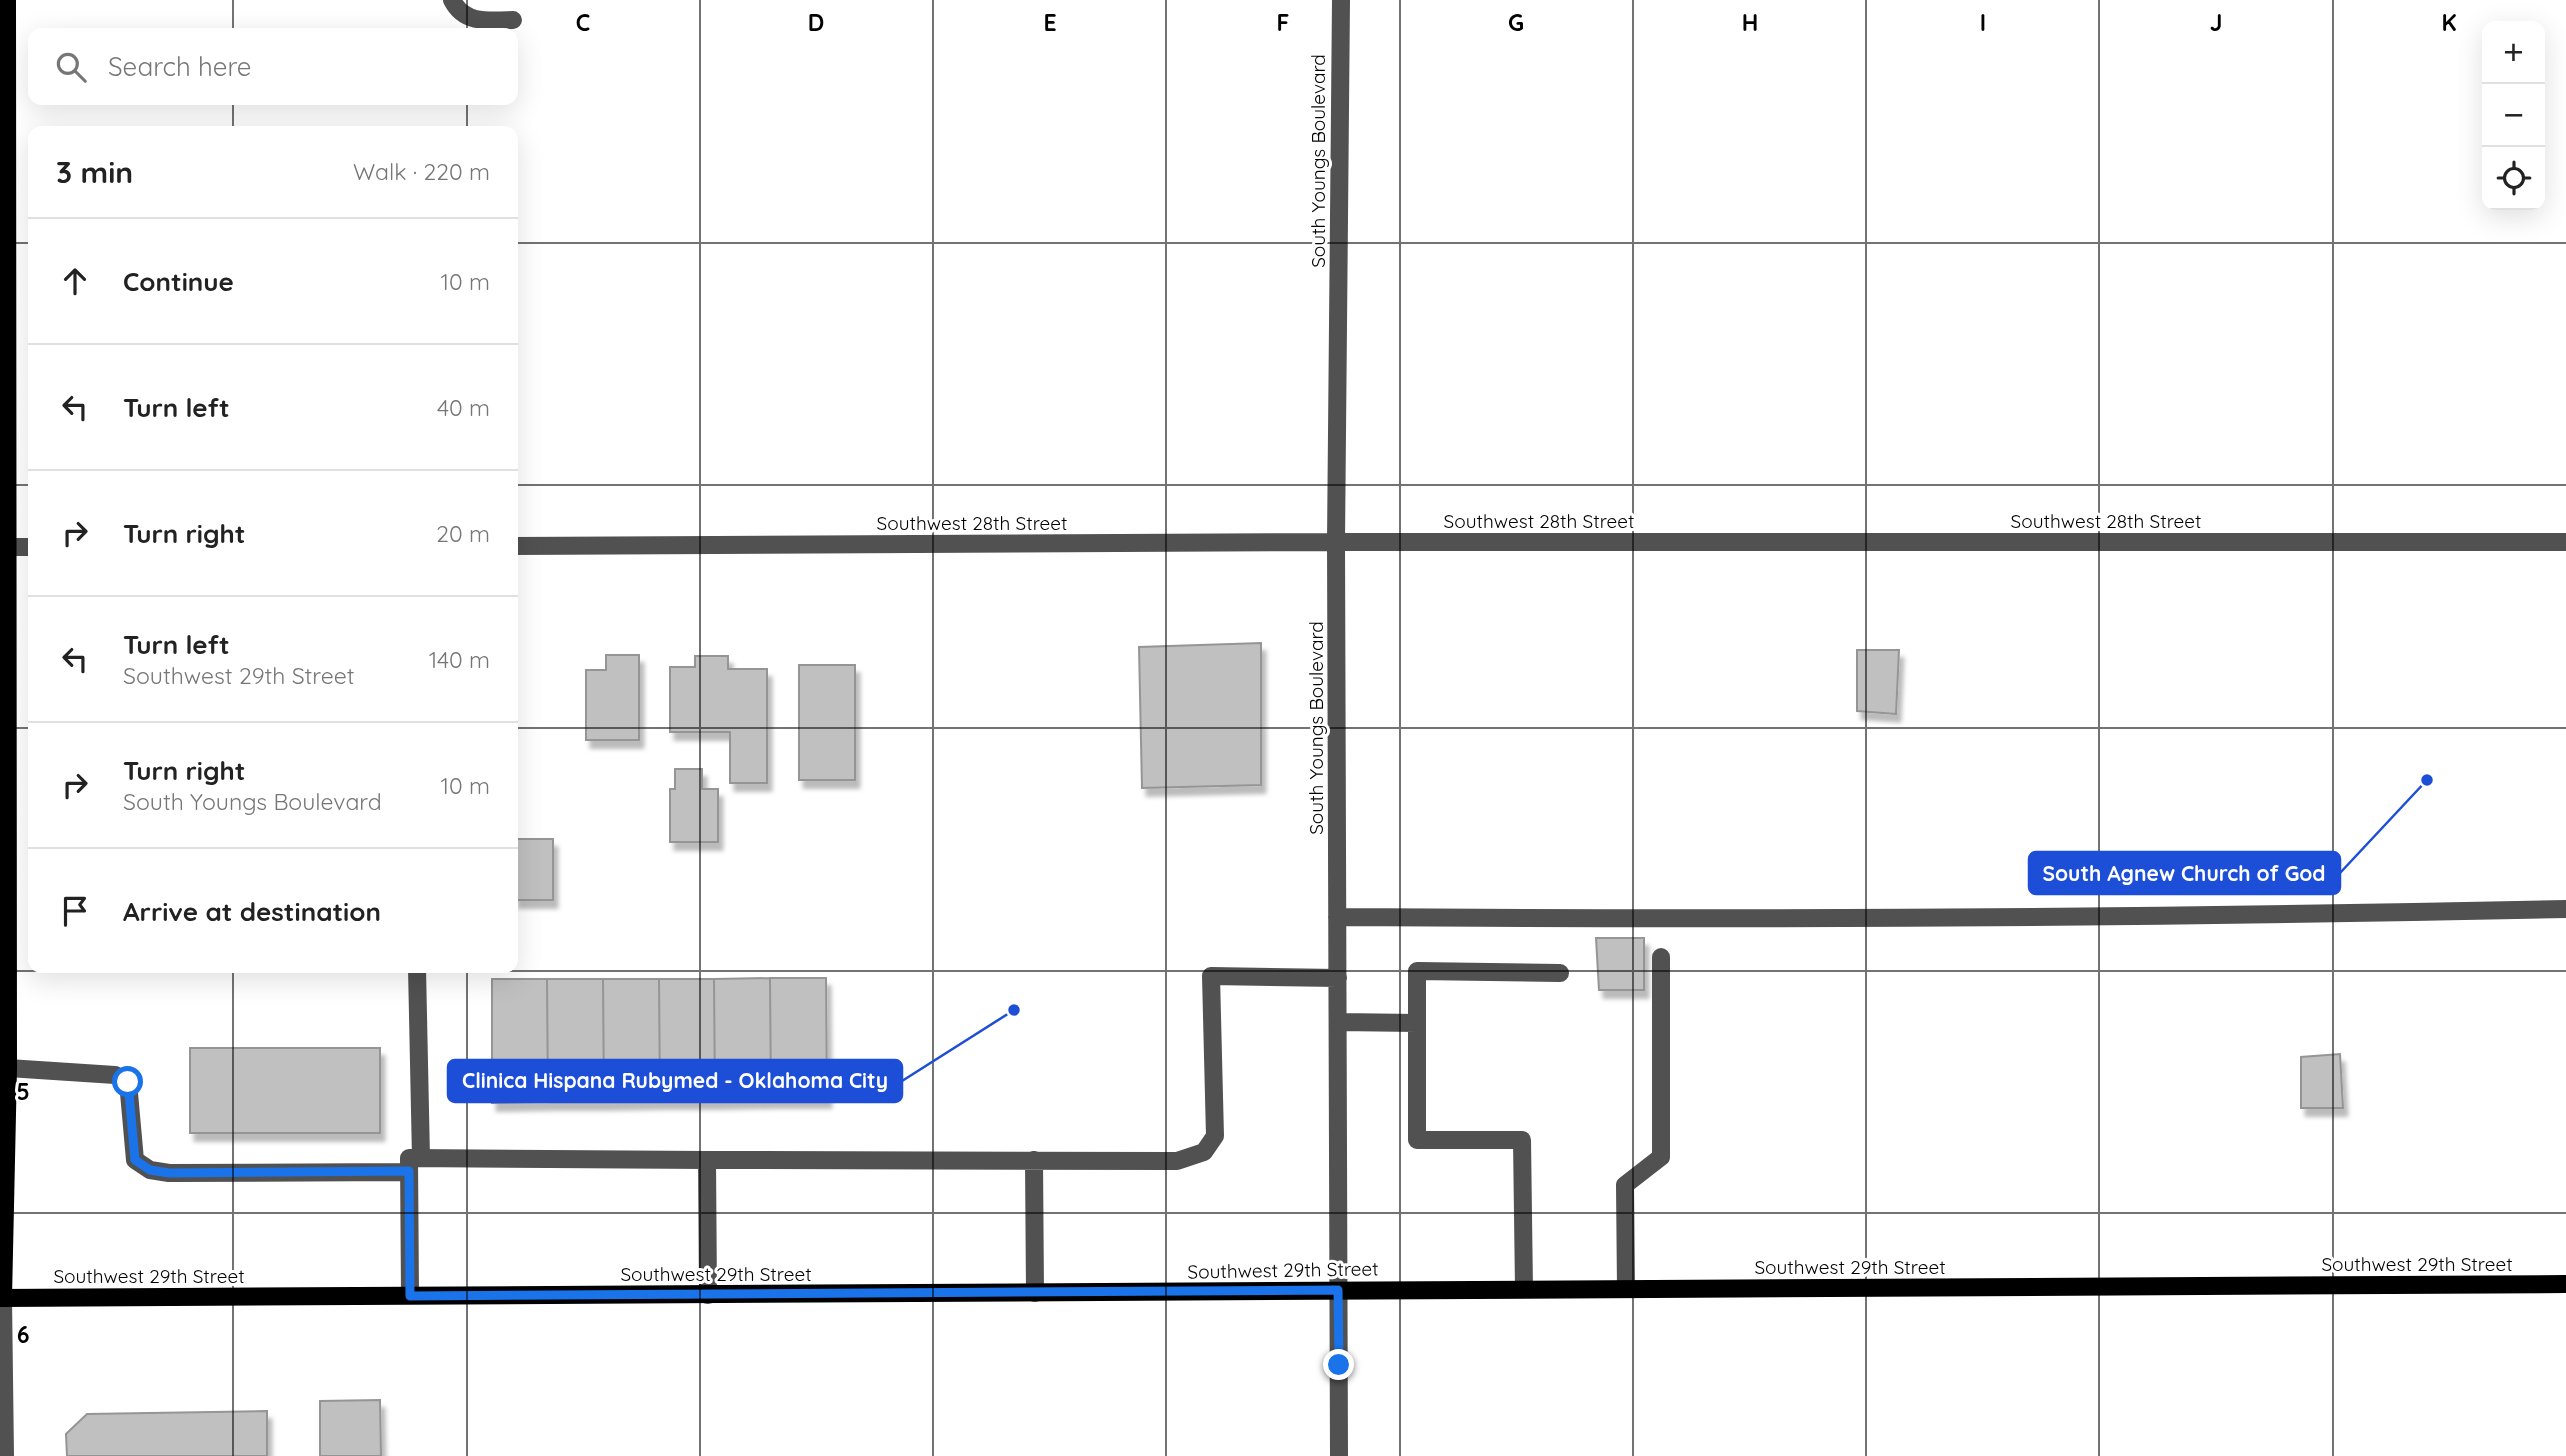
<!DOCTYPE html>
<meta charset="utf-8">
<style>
:root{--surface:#fff;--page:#f6f6f6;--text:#222;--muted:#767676;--line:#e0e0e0}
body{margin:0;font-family:Quicksand,sans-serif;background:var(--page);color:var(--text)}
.controls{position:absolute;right:21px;top:21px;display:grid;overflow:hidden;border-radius:14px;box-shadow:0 7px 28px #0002}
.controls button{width:63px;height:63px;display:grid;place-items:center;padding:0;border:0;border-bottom:2px solid var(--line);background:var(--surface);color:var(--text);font:35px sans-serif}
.stop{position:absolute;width:21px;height:21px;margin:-16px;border:5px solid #1a73e8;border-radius:50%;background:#fff}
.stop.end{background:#1a73e8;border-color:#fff;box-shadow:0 2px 7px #0008}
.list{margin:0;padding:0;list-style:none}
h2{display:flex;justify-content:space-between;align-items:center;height:91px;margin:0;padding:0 28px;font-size:30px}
h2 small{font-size:23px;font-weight:400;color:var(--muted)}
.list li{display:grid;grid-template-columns:46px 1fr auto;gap:21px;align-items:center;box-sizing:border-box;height:126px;padding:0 28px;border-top:2px solid var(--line)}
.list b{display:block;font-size:26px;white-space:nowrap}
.list p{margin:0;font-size:23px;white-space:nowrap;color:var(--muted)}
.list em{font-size:23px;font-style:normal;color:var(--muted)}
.icon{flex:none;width:38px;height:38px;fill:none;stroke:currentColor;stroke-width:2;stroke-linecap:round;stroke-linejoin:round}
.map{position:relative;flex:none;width:2566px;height:1456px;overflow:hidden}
.search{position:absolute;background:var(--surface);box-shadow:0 7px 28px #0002;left:28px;top:28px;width:490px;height:77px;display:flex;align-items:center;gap:18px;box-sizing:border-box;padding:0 24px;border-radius:14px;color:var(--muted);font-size:26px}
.panel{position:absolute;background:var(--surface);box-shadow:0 7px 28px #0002;left:28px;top:126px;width:490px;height:847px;border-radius:14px}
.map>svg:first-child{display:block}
.building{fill:#c0c0c0;stroke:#959595;stroke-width:2;filter:url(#shadow)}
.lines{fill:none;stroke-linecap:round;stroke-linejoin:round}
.minor{stroke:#515151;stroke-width:18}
.major{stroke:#000;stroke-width:18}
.route{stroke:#1a73e8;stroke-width:9}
.grid{fill:none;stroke:#000;stroke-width:2;stroke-opacity:0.55}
.labels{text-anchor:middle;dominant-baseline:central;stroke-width:6;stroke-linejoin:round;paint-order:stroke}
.street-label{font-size:19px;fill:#000;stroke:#fff}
.grid-label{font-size:23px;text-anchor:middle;font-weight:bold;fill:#000;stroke:#fff;stroke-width:6;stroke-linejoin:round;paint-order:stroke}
.leader{fill:none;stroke:#1d4ed8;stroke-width:2.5}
.callout-dot{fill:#1d4ed8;stroke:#fff;stroke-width:2.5}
.callout{fill:#1d4ed8;stroke:#1d4ed8;stroke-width:2.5}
.callout-label{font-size:21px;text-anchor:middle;font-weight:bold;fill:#fff}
</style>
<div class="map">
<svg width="2566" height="1456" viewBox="0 0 2566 1456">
<defs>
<filter id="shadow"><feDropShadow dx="4.5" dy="8" stdDeviation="2" flood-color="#0004"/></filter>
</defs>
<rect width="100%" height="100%" fill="#fff"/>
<path class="building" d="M 1261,643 L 1261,785 L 1142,788 L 1139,647 Z
M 1857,650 L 1899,650 L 1896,714 L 1857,711 Z
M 606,655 L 639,655 L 639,740 L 586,740 L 586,670 L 606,670 Z
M 695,656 L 728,656 L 728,669 L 767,669 L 767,783 L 730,783 L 730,732 L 670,732 L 670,667 L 695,667 Z
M 799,665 L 855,665 L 855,780 L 799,780 Z
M 675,769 L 702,769 L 702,789 L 718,789 L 718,842 L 670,842 L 670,789 L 675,789 Z
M 514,839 L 553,839 L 553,900 L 514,900 Z
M 1596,938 L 1644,938 L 1644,990 L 1599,990 Z
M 770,978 L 826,978 L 827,1100 L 771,1100 Z
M 770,978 L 771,1100 L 715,1101 L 714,979 Z
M 492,979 L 547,979 L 548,1102 L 492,1103 Z
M 547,979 L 603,979 L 604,1102 L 548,1102 Z
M 603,979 L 659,979 L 660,1101 L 604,1102 Z
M 659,979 L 714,979 L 715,1101 L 660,1101 Z
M 190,1048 L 380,1048 L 380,1133 L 190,1133 Z
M 2340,1054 L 2343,1108 L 2301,1108 L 2301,1057 Z
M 380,1400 L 381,1456 L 320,1456 L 320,1401 Z
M 267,1411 L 267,1456 L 67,1456 L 66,1434 L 87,1414 Z"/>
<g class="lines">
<path class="minor" d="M 452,0 C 464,24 488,21 513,20
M 513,546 L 1336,542 L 2566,542
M 0,547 L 33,547
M 1337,917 C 1747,920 2156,918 2566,909
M 417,968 L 421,1158
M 1338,1022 L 1417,1023
M 8,1068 L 115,1075 L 128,1082 L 135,1160 L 150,1170 L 169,1173 L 409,1172
M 707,1160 L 1177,1161 L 1204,1152 L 1215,1136 L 1211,976 L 1338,978
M 1034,1160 L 1035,1293
M 1524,1289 L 1522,1140 L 1417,1140 L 1417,971 L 1560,973
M 1626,1289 L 1625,1185 L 1661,1157 L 1661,957
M 410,1295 L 409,1158 L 707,1160 L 708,1295
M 3,1298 L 5,1456
M 1339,1456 L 1336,542 L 1341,0"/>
<path class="major" d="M 0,1298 L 2566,1284
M 3,1298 L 8,1068 L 7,0"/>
</g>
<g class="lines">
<path class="route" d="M 128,1082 L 135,1160 L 150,1170 L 169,1173 L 409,1171 L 410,1296 L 1338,1290 L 1339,1365"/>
</g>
<path class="grid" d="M 233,0 L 233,33M 467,0 L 467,33M 700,0 L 700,1456M 933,0 L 933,1456M 1166,0 L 1166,1456M 1400,0 L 1400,1456M 1633,0 L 1633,1456M 1866,0 L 1866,1456M 2099,0 L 2099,1456M 2333,0 L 2333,1456M 233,100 L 233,131M 467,100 L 467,131M 0,243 L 33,243M 513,243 L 2566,243M 0,485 L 33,485M 513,485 L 2566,485M 0,728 L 33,728M 513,728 L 2566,728M 233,968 L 233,1456M 467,968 L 467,1456M 0,971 L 2566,971M 0,1213 L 2566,1213"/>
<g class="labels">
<g class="street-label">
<text transform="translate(1318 161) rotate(-90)">South Youngs Boulevard</text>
<text x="1539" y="521">Southwest 28th Street</text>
<text x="2106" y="521">Southwest 28th Street</text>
<text x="972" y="523">Southwest 28th Street</text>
<text transform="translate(1316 728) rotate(-90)">South Youngs Boulevard</text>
<text x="2417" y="1264">Southwest 29th Street</text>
<text x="1850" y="1267">Southwest 29th Street</text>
<text transform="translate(1283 1270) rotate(-1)">Southwest 29th Street</text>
<text x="716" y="1274">Southwest 29th Street</text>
<text x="149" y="1276">Southwest 29th Street</text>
</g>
</g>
<g class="grid-label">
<text x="583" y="31">C</text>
<text x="816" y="31">D</text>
<text x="1050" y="31">E</text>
<text x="1283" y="31">F</text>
<text x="1516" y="31">G</text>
<text x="1750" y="31">H</text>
<text x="1983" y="31">I</text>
<text x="2216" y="31">J</text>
<text x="2449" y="31">K</text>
<text x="23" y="1100">5</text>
<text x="23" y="1343">6</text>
</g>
<path class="leader" d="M2427 780L2340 873M1014 1010L902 1081"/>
<g class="callout-dot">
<circle cx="2427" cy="780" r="7"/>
<circle cx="1014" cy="1010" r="7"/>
</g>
<g class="callout">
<rect x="2029" y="852" width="311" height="42" rx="7"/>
<rect x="448" y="1060" width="454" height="42" rx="7"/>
</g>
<g class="callout-label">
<text x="2184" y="881">South Agnew Church of God</text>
<text x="675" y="1088">Clinica Hispana Rubymed - Oklahoma City</text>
</g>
</svg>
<div class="controls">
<button>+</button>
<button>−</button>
<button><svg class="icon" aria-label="locate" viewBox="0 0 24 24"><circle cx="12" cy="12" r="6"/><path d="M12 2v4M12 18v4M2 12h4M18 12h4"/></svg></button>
</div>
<div class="stop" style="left:128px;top:1082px"></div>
<div class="stop end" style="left:1339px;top:1365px"></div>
<div class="search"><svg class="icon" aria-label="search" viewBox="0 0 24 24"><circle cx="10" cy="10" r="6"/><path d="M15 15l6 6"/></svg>Search here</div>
<section class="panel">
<h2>3 min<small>Walk · 220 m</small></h2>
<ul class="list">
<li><svg class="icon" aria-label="ahead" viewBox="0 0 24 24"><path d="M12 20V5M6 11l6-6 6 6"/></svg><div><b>Continue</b></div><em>10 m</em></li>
<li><svg class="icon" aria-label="left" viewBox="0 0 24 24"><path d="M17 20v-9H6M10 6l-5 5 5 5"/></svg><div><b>Turn left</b></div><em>40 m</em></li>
<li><svg class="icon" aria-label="right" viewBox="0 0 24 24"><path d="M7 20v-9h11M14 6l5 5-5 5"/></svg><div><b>Turn right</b></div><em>20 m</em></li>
<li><svg class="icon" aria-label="left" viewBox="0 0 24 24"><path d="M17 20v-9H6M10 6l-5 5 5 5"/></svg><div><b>Turn left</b><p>Southwest 29th Street</p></div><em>140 m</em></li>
<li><svg class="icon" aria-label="right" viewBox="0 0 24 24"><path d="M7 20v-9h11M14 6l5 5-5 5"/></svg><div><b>Turn right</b><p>South Youngs Boulevard</p></div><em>10 m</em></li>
<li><svg class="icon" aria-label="arrive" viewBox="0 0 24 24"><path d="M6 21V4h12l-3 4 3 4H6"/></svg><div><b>Arrive at destination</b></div></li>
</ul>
</section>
</div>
